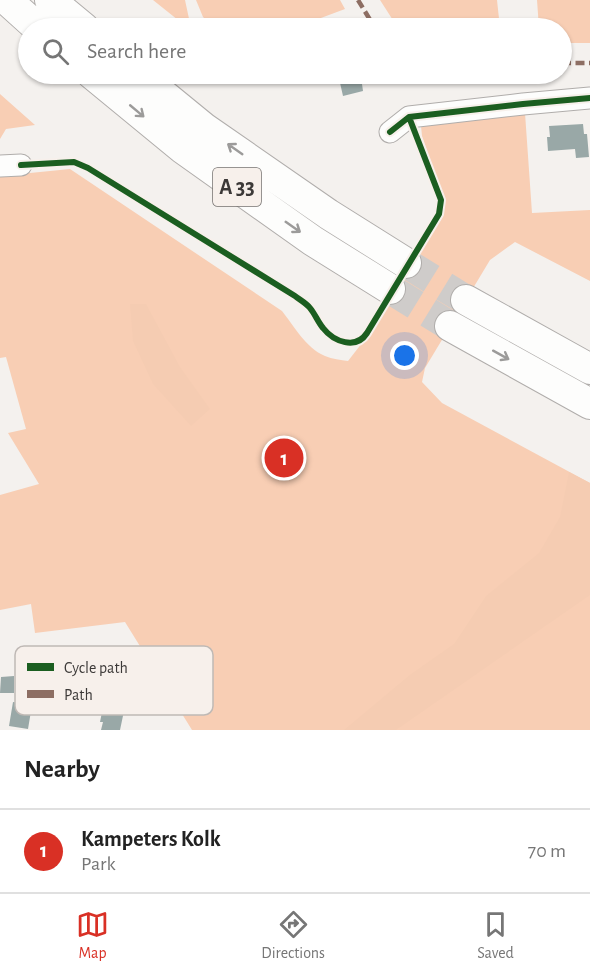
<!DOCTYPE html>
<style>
:root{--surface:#fff;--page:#f6f6f6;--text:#222;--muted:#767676;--line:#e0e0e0;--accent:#d93025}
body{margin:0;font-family:"Alegreya Sans",sans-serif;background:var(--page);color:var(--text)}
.you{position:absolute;left:405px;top:356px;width:21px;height:21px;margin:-15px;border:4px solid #fff;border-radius:50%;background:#1a73e8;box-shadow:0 0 0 9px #1a73e833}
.badge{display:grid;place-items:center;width:39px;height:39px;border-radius:50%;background:var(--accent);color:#fff;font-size:20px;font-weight:700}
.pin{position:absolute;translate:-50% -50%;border:3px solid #fff;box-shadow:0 2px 6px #0006}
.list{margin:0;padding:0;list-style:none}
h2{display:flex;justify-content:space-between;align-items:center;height:78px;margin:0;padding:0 24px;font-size:26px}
h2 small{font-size:20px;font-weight:400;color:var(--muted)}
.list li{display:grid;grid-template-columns:39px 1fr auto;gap:18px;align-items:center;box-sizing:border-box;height:84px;padding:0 24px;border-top:2px solid var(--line)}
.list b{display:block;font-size:22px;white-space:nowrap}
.list p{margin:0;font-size:20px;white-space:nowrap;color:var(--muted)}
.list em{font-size:20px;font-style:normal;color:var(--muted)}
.icon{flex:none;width:33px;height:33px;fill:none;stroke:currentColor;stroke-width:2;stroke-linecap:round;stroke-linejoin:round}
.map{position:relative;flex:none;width:590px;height:730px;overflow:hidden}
.search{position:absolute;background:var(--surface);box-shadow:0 2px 4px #0004;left:18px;right:18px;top:18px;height:66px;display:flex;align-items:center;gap:15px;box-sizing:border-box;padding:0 21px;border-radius:33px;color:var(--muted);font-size:22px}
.sheet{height:162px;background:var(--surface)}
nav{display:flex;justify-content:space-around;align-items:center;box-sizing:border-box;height:84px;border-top:2px solid var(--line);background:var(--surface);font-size:16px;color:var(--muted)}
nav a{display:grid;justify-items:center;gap:3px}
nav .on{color:var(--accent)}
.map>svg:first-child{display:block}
.green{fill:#f8ceb4}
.forest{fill:#f5ccb2}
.building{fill:#99a8a7}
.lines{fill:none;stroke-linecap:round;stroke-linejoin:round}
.highway-tunnel{stroke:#cfccca;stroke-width:30;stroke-dasharray:30 15;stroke-linecap:butt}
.minor-casing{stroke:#b0adab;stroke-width:23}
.highway-casing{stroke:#b0adab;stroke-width:32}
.minor{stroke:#fdfdfc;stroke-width:21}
.highway{stroke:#fdfdfc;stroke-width:30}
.quiet{stroke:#8d6e63;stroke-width:4.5;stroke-dasharray:9 4.5;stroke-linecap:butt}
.cycleway-casing{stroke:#f7f0eb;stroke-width:10}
.cycleway{stroke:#1b5e20;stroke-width:6}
.oneway{stroke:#9c9b9a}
.labels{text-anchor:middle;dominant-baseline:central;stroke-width:6;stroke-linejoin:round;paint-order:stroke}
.shield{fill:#f7f0eb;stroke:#74706e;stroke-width:1.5}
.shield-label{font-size:22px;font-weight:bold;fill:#3c3938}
.key{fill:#f7f0eb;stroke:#bfb9b5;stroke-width:1.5}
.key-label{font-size:16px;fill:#3c3938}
</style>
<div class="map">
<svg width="590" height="730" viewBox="0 0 590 730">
<rect width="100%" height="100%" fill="#f4f1ee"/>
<path class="green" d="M 153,0 L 185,0 L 191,28 L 188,28 Z
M 196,0 L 340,0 L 345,9 L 294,28 L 215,28 L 203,17 Z
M 380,0 L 497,0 L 500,28 L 398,28 Z
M 537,0 L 590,0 L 590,43 L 562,43 L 562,28 L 539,28 Z
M 0,94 L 35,125 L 6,129 L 0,139 Z
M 525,113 L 532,213 L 590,210 L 590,281 L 515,242 L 490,260 L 425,368 L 422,382 L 442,403 L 590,483 L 590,730 L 192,730 L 125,622 L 35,633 L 31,604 L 0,610 L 0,495 L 39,484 L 8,433 L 26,429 L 6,357 L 0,358 L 0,176 L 70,169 L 282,311 C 294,326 306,348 325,356 C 332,359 341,360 348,361 L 369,334 L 364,331 L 430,224 L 436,227 L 442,218 L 444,200 L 422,136 L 421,126 Z"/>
<path class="forest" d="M 130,304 L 146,304 L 180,367 L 210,409 L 191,426 L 153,384 L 133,341 Z
M 569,472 L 590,483 L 590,595 L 396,730 L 344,730 L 411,674 L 454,644 L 486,596 L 539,553 L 560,517 Z"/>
<path class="building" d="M 338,74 L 384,74 L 384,77 L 362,84 L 363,91 L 343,96 Z
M 583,124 L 584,134 L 587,134 L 589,157 L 576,158 L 575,149 L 548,151 L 547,137 L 550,137 L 549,126 Z
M 14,676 L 14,693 L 0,693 L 1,677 Z
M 13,702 L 32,705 L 28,729 L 9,726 Z
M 103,707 L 124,711 L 120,730 L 101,730 L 103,722 L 100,722 Z"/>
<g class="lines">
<path class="highway-tunnel" d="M 406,263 L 466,300
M 390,289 L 450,326"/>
<defs>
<path id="minor" d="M 390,132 L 409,117 L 523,104 L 590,98
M 0,166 L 21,165"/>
<path id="highway" d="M 7,0 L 38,28
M 50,0 L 84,28
M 92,74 L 182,148 L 313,241 L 390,289
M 138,74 L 204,128 L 328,214 L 406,263
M 466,300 L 590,369
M 450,326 L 590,404"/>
</defs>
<use href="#minor" class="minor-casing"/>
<use href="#highway" class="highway-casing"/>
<use href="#minor" class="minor"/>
<use href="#highway" class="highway"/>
<path class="quiet" d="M 358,0 L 375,28
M 562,63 L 590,63
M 415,74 L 429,77 L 449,74"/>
<defs>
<path id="cycleway" d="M 390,132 L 409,117 L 523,104 L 590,98
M 21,165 L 74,162 L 88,168 L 295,296 C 300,300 306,303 310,308 C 315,314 318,322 323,328 C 334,342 356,350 367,333 L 439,214 L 441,200 L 409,117"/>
</defs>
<use href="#cycleway" class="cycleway-casing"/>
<use href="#cycleway" class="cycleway"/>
</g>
<defs><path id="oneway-shaft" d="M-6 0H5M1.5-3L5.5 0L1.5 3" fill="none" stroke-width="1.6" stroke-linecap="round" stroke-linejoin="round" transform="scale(1.5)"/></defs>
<g class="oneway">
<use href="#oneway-shaft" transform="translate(137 111) rotate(40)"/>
<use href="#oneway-shaft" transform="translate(235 149) rotate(-145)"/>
<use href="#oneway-shaft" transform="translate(293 227) rotate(35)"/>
<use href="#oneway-shaft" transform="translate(501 355) rotate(29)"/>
</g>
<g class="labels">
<rect class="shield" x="213" y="168" width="48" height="38" rx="4.5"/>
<g class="shield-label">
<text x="237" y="187">A 33</text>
</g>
</g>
<rect x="15" y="646" width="198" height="69" rx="9" class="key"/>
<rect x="27" y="663" width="27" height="8" fill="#1b5e20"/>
<rect x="27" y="690" width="27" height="8" fill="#8d6e63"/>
<g class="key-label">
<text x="64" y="673">Cycle path</text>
<text x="64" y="700">Path</text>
</g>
</svg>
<div class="you"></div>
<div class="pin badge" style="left:284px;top:458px">1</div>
<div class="search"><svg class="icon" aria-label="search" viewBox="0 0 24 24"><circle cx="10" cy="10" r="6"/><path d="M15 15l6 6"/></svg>Search here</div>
</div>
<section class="sheet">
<h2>Nearby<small></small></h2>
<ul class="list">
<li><span class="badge">1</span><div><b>Kampeters Kolk</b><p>Park</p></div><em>70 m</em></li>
</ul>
</section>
<nav>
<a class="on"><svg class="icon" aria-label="map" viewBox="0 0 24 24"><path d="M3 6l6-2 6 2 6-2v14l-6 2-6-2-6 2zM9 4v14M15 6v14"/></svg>Map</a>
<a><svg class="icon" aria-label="directions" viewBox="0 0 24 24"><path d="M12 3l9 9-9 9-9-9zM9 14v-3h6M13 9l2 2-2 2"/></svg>Directions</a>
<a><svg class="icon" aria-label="saved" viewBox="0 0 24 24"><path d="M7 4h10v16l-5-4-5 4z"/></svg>Saved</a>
</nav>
